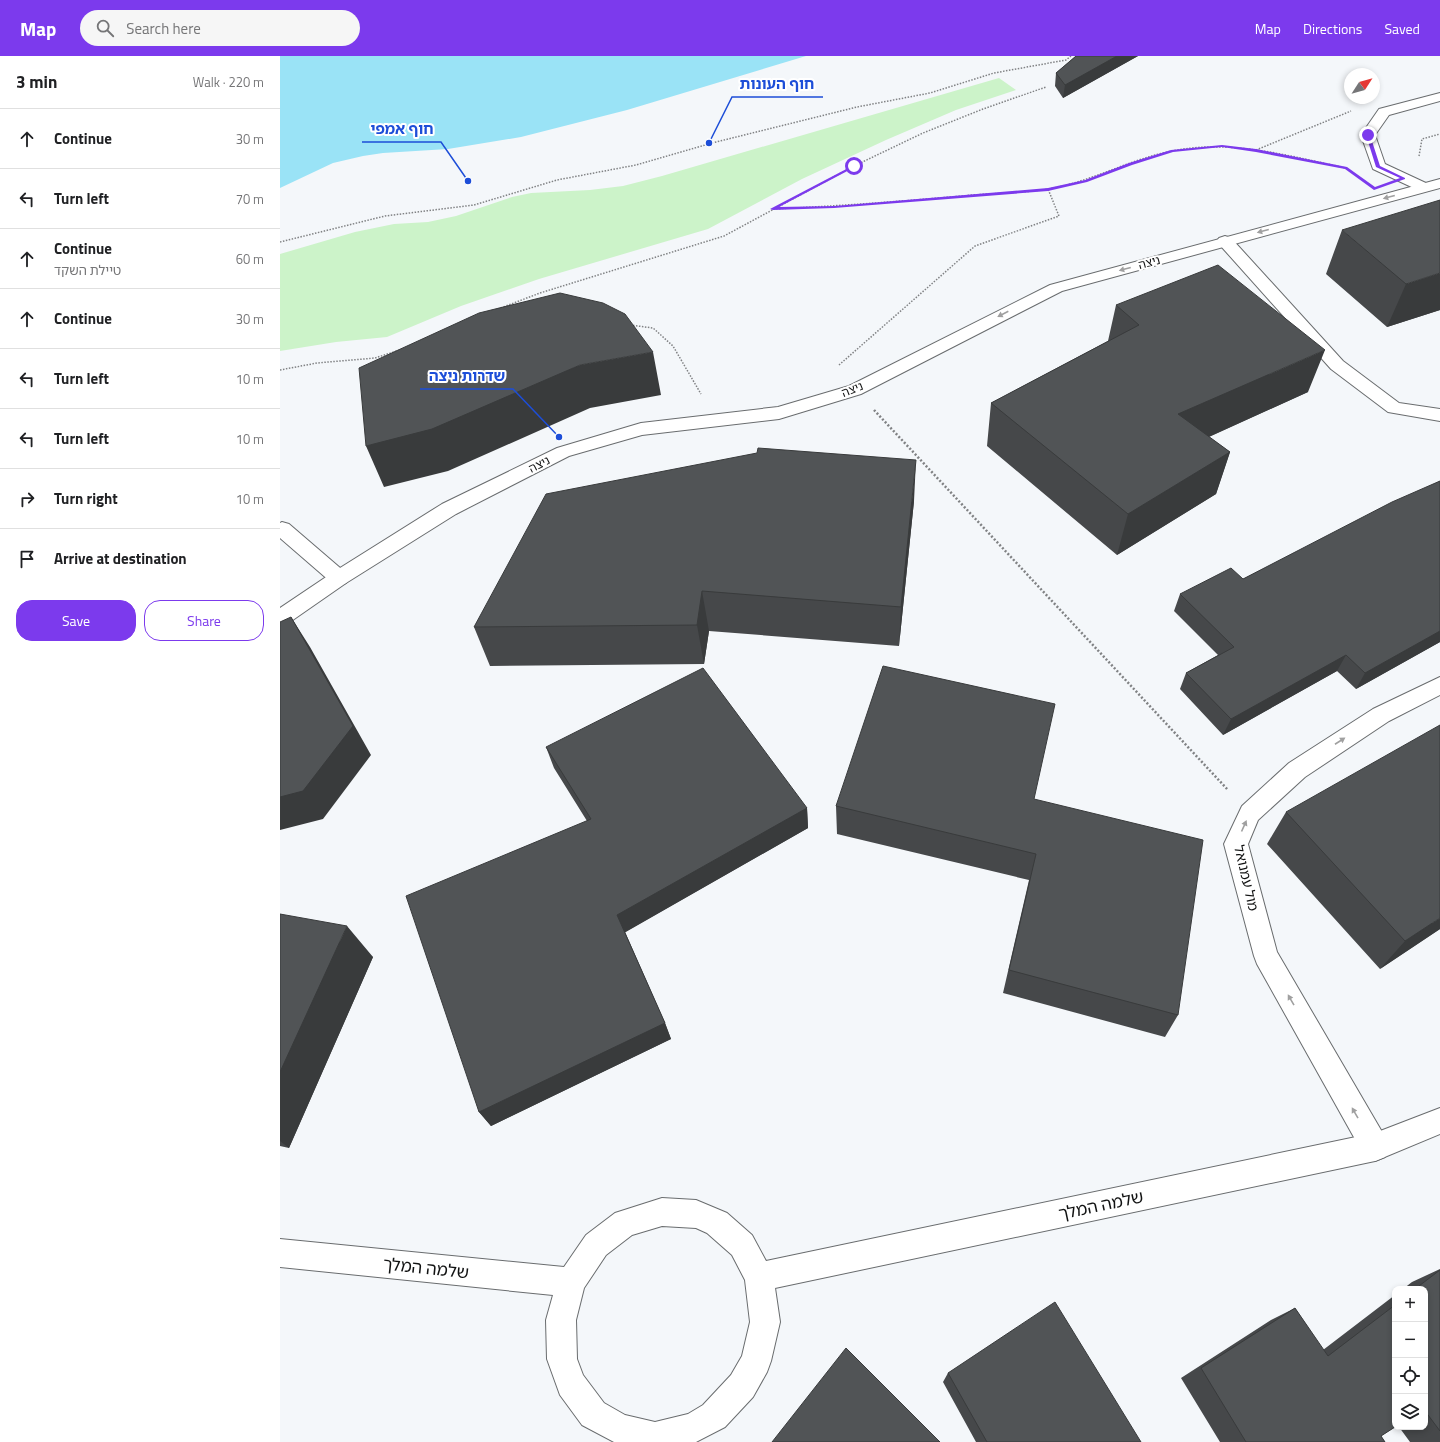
<!DOCTYPE html>
<meta charset="utf-8">
<style>
:root{--surface:#fff;--page:#f6f6f6;--text:#202124;--muted:#757577;--line:#e0e0e0;--accent:#7c3aed}
body{margin:0;font-family:"Titillium Web","Noto Sans Hebrew",sans-serif;background:var(--page);color:var(--text)}
.controls{position:absolute;right:12px;bottom:12px;display:grid;overflow:hidden;border-radius:8px;box-shadow:0 2px 6px #0003}
.controls button{width:36px;height:36px;display:grid;place-items:center;padding:0;border:0;border-bottom:1px solid var(--line);background:var(--surface);color:var(--text);font:20px sans-serif}
.compass{position:absolute;left:1064px;top:12px;width:36px;height:36px;border-radius:50%;background:var(--surface);box-shadow:0 2px 6px #0003;rotate:54deg}
.stop{position:absolute;width:12px;height:12px;margin:-9px;border:3px solid #7c3aed;border-radius:50%;background:#fff}
.stop.end{background:#7c3aed;border-color:#fff;box-shadow:0 1px 4px #0008}
.list{margin:0;padding:0;list-style:none}
h2{display:flex;justify-content:space-between;align-items:center;height:52px;margin:0;padding:0 16px;font-size:17px}
h2 small{font-size:13px;font-weight:400;color:var(--muted)}
.list li{display:grid;grid-template-columns:26px 1fr auto;gap:12px;align-items:center;box-sizing:border-box;height:60px;padding:0 16px;border-top:1px solid var(--line)}
.list b{display:block;font-size:15px;white-space:nowrap}
.list p{margin:0;font-size:13px;white-space:nowrap;color:var(--muted)}
.list em{font-size:13px;font-style:normal;color:var(--muted)}
.actions{display:flex;gap:8px;padding:12px 16px}
.actions a{flex:1;padding:9px 0;border:1px solid var(--accent);border-radius:16px;text-align:center;font-size:14px;color:var(--accent)}
.actions .main{background:var(--accent);color:#fff}
.icon{flex:none;width:22px;height:22px;fill:none;stroke:currentColor;stroke-width:2;stroke-linecap:round;stroke-linejoin:round}
.map{position:relative;flex:none;width:1160px;height:1386px;overflow:hidden}
header{display:flex;align-items:center;gap:24px;box-sizing:border-box;height:56px;padding:0 20px;background:var(--accent);color:#fff}
header strong{font-size:19px}
nav{display:flex;gap:22px;margin-inline-start:auto;font-size:14px}
.search{width:280px;height:36px;background:var(--page);display:flex;align-items:center;gap:10px;box-sizing:border-box;padding:0 14px;border-radius:22px;color:var(--muted);font-size:15px}
main{display:flex}
aside{flex:1;background:var(--surface)}
.map>svg:first-child{display:block}
.green{fill:#ccf3c9}
.water{fill:#9ae3f6}
.lines{fill:none;stroke-linecap:round;stroke-linejoin:round}
.service-casing{stroke:#696c6e;stroke-width:2}
.minor-casing{stroke:#696c6e;stroke-width:2}
.tertiary-casing{stroke:#696c6e;stroke-width:2}
.path-far1{stroke:#808284;stroke-width:1.5;stroke-dasharray:1.5 1.5;stroke-linecap:butt}
.path{stroke:#808284;stroke-width:2.5;stroke-dasharray:2 2;stroke-linecap:butt}
.service{fill:#fff;fill-rule:evenodd}
.minor{fill:#fff;fill-rule:evenodd}
.tertiary{fill:#fff;fill-rule:evenodd}
.wall{fill:#46484a}
.shaded-wall{fill:#393b3c}
.building{fill:#515456;stroke:#393b3c}
.oneway{fill:#a0a0a0}
.route{fill:#7c3aed}
.labels{text-anchor:middle;dominant-baseline:central;stroke-width:4;stroke-linejoin:round;paint-order:stroke}
.far-street-label{font-size:12px;fill:#111212;stroke:#fff}
.street-label{font-size:14px;fill:#111212;stroke:#fff}
.near-street-label{font-size:17px;fill:#111212;stroke:#fff}
.leader{fill:none;stroke:#1d4ed8;stroke-width:1.5}
.callout-dot{fill:#1d4ed8;stroke:#fff;stroke-width:1.5}
.callout-label{font-size:15px;text-anchor:middle;font-weight:bold;fill:#1d4ed8;stroke:#fff;stroke-width:4;stroke-linejoin:round;paint-order:stroke}
</style>
<header>
<strong>Map</strong>
<div class="search"><svg class="icon" aria-label="search" viewBox="0 0 24 24"><circle cx="10" cy="10" r="6"/><path d="M15 15l6 6"/></svg>Search here</div>
<nav><a>Map</a><a>Directions</a><a>Saved</a></nav>
</header>
<main>
<aside>
<h2>3 min<small>Walk · 220 m</small></h2>
<ul class="list">
<li><svg class="icon" aria-label="ahead" viewBox="0 0 24 24"><path d="M12 20V5M6 11l6-6 6 6"/></svg><div><b>Continue</b></div><em>30 m</em></li>
<li><svg class="icon" aria-label="left" viewBox="0 0 24 24"><path d="M17 20v-9H6M10 6l-5 5 5 5"/></svg><div><b>Turn left</b></div><em>70 m</em></li>
<li><svg class="icon" aria-label="ahead" viewBox="0 0 24 24"><path d="M12 20V5M6 11l6-6 6 6"/></svg><div><b>Continue</b><p>טיילת השקד</p></div><em>60 m</em></li>
<li><svg class="icon" aria-label="ahead" viewBox="0 0 24 24"><path d="M12 20V5M6 11l6-6 6 6"/></svg><div><b>Continue</b></div><em>30 m</em></li>
<li><svg class="icon" aria-label="left" viewBox="0 0 24 24"><path d="M17 20v-9H6M10 6l-5 5 5 5"/></svg><div><b>Turn left</b></div><em>10 m</em></li>
<li><svg class="icon" aria-label="left" viewBox="0 0 24 24"><path d="M17 20v-9H6M10 6l-5 5 5 5"/></svg><div><b>Turn left</b></div><em>10 m</em></li>
<li><svg class="icon" aria-label="right" viewBox="0 0 24 24"><path d="M7 20v-9h11M14 6l5 5-5 5"/></svg><div><b>Turn right</b></div><em>10 m</em></li>
<li><svg class="icon" aria-label="arrive" viewBox="0 0 24 24"><path d="M6 21V4h12l-3 4 3 4H6"/></svg><div><b>Arrive at destination</b></div></li>
</ul>
<div class="actions"><a class="main">Save</a><a>Share</a></div>
</aside>
<div class="map">
<svg width="1160" height="1386" viewBox="0 0 1160 1386">
<rect width="100%" height="100%" fill="#f4f7fa"/>
<path class="green" d="M 719,22 L 736,34 L 676,54 L 606,84 L 522,123 L 428,173 L 259,223 L 181,250 L 107,281 L 56,286 L 0,295 L 0,198 L 75,176 L 114,168 L 148,166 L 176,160 L 232,141 L 251,137 L 310,134 L 343,130 L 382,120 Z"/>
<path class="water" d="M 0,0 L 526,0 L 347,54 L 241,81 L 168,93 L 103,97 L 83,100 L 53,107 L 0,132 Z"/>
<g class="lines">
<defs>
<path id="service" d="M 1160,37 L 1160,45 L 1109,59 L 1095,79 L 1105,108 L 1148,128 L 1150,131 L 1148,134 L 1143,135 L 1138,134 L 1093,113 L 1081,79 L 1099,53 Z
M 945,180 L 951,182 L 1063,305 L 1119,347 L 1160,353 L 1160,365 L 1108,356 L 1051,313 L 939,188 L 937,185 L 939,182 Z
M 2,466 L 9,468 L 66,517 L 69,522 L 66,527 L 59,529 L 52,527 L 0,482 L 0,467 Z"/>
<path id="minor" d="M 1160,621 L 1160,639 L 1109,665 L 1025,721 L 978,764 L 968,788 L 997,896 L 1105,1081 L 1109,1091 L 1105,1101 L 1095,1105 L 1085,1101 L 977,908 L 974,900 L 944,788 L 962,750 L 1009,707 L 1093,653 Z"/>
<path id="tertiary" d="M 1160,123 L 1160,132 L 782,235 L 581,338 L 499,363 L 362,379 L 289,400 L 176,458 L 66,527 L 7,568 L 0,570 L 0,552 L 52,517 L 162,448 L 277,392 L 361,367 L 498,351 L 569,330 L 770,229 Z
M 1160,1052 L 1160,1078 L 1095,1105 L 495,1232 L 500,1266 L 491,1305 L 487,1316 L 473,1341 L 445,1371 L 416,1386 L 334,1386 L 302,1369 L 280,1339 L 267,1303 L 266,1264 L 273,1239 L 0,1211 L 0,1183 L 284,1211 L 306,1179 L 335,1157 L 382,1142 L 416,1144 L 447,1157 L 472,1179 L 486,1205 L 1095,1077 ZM 382,1170 L 416,1172 L 427,1177 L 452,1199 L 465,1224 L 470,1266 L 462,1300 L 451,1319 L 423,1349 L 408,1358 L 375,1366 L 345,1359 L 324,1347 L 303,1319 L 297,1303 L 296,1264 L 304,1232 L 326,1199 L 352,1179 Z"/>
</defs>
<use href="#service" class="service-casing"/>
<use href="#minor" class="minor-casing"/>
<use href="#tertiary" class="tertiary-casing"/>
<path class="path-far1" d="M 976,94 L 1071,55
M 1139,100 L 1142,83 L 1160,78
M 493,153 C 560,150 626,145 693,139 C 718,137 743,137 768,133 C 811,126 850,103 892,95 C 951,83 1009,100 1066,112 L 1070,115
M 0,186 L 105,160 L 194,149 L 277,124 L 356,109 L 432,87 L 577,51 L 650,37 L 714,17 L 786,4 L 791,0
M 218,253 L 260,237 L 444,180 L 574,110 L 643,77 L 703,53 L 766,31
M 350,269 L 373,272 L 393,290 L 421,338
M 559,309 L 695,190 L 779,160 L 768,133
M 0,314 L 37,307 L 95,302 L 123,293"/>
<path class="path" d="M 594,354 L 948,734"/>
<use href="#service" class="service"/>
<use href="#minor" class="minor"/>
<use href="#tertiary" class="tertiary"/>
</g>
<path class="wall" d="M 796,0 L 858,0 L 783,42 L 775,30 L 776,17 Z
M 1062,174 L 1160,254 L 1107,271 L 1046,218 Z
M 836,249 L 1028,336 L 929,381 L 950,396 L 936,438 L 837,499 L 707,390 L 711,347 L 828,285 Z
M 1160,425 L 1160,586 L 1076,633 L 1057,615 L 943,679 L 900,633 L 906,617 L 938,599 L 894,555 L 900,538 L 963,523 Z
M 634,445 L 619,590 L 429,575 L 424,608 L 210,610 L 194,571 Z
M 266,691 L 527,752 L 528,772 L 345,876 L 385,967 L 391,983 L 211,1070 L 199,1056 L 307,765 L 274,712 Z
M 754,743 L 898,959 L 885,981 L 723,937 L 749,824 L 557,778 L 556,750 Z
M 1006,756 L 1160,873 L 1100,913 L 987,788 Z
M 0,858 L 93,901 L 9,1092 L 0,1090 Z
M 1160,1213 L 1160,1386 L 1130,1386 L 1119,1371 L 1145,1371 L 1145,1233 L 1123,1233 L 1132,1226 Z
M 1115,1239 L 1115,1371 L 1101,1380 L 1105,1386 L 940,1386 L 901,1322 L 991,1264 L 1015,1252 L 1043,1294 Z
M 668,1317 L 861,1386 L 696,1386 L 663,1326 Z"/>
<path class="shaded-wall" d="M 837,0 L 858,0 L 783,42 L 785,29 Z
M 1160,217 L 1160,254 L 1107,271 L 1126,228 Z
M 1045,294 L 1028,336 L 886,400 L 898,358 Z
M 373,296 L 381,339 L 310,352 L 168,415 L 104,431 L 86,390 L 300,309 Z
M 950,396 L 936,438 L 837,499 L 848,458 Z
M 636,404 L 634,445 L 619,590 L 621,551 Z
M 422,535 L 429,575 L 424,608 L 417,569 Z
M 11,561 L 30,591 L 91,699 L 43,763 L 0,774 L 0,741 Z
M 1160,575 L 1160,586 L 1076,633 L 1085,617 Z
M 1066,599 L 1057,615 L 943,679 L 951,663 Z
M 527,752 L 528,772 L 344,877 L 337,859 Z
M 1160,862 L 1160,873 L 1100,913 L 1125,885 Z
M 67,870 L 93,901 L 9,1092 L 0,1085 L 0,1016 Z
M 385,967 L 391,983 L 211,1070 L 199,1056 Z"/>
<path class="building" d="M 796,0 L 837,0 L 785,29 L 776,17 Z
M 1160,144 L 1160,217 L 1126,228 L 1062,174 Z
M 938,209 L 1045,294 L 898,358 L 950,396 L 848,458 L 711,347 L 859,269 L 836,249 Z
M 280,237 L 323,247 L 345,258 L 373,296 L 300,309 L 152,373 L 86,390 L 79,312 L 199,257 Z
M 478,392 L 636,404 L 621,551 L 422,535 L 417,569 L 194,571 L 266,438 L 477,397 Z
M 1160,425 L 1160,575 L 1085,617 L 1066,599 L 951,663 L 906,617 L 954,591 L 900,538 L 951,512 L 963,523 L 1112,446 Z
M 11,561 L 73,670 L 23,735 L 0,741 L 0,566 Z
M 603,610 L 775,648 L 754,743 L 923,784 L 898,959 L 729,914 L 756,798 L 556,750 Z
M 423,612 L 527,752 L 337,859 L 385,967 L 199,1056 L 126,840 L 311,763 L 266,691 Z
M 1160,669 L 1160,862 L 1125,885 L 1006,756 Z
M 0,858 L 67,870 L 0,1016 Z
M 1160,1214 L 1160,1375 L 1145,1355 L 1145,1233 L 1135,1233 Z
M 775,1246 L 861,1386 L 707,1386 L 668,1317 Z
M 1115,1249 L 1115,1371 L 1101,1380 L 1105,1386 L 966,1386 L 921,1312 L 1015,1252 L 1048,1300 Z
M 566,1292 L 660,1386 L 492,1386 Z"/>
<defs><path id="oneway-solid" d="M-6-.8H1V-3.2L6.5 0L1 3.2V.8H-6Z"/></defs>
<g class="oneway">
<use href="#oneway-solid" transform="translate(1109 141) rotate(165)"/>
<use href="#oneway-solid" transform="translate(983 175) rotate(165)"/>
<use href="#oneway-solid" transform="translate(845 213) rotate(165)"/>
<use href="#oneway-solid" transform="translate(723 258) rotate(153)"/>
<use href="#oneway-solid" transform="translate(1060 685) rotate(-33)"/>
<use href="#oneway-solid" transform="translate(964 770) rotate(-66)"/>
<use href="#oneway-solid" transform="translate(1011 944) rotate(-120)"/>
<use href="#oneway-solid" transform="translate(1075 1057) rotate(-120)"/>
</g>
<path class="route" d="M 1088,78 L 1090,79 L 1100,110 L 1125,122 L 1125,123 L 1094,134 L 1065,113 L 976,96 L 942,91 L 893,96 L 852,109 L 807,126 L 768,135 L 554,152 L 493,154 L 490,153 L 574,109 L 575,111 L 499,151 L 554,150 L 768,132 L 805,124 L 849,107 L 891,94 L 942,89 L 976,93 L 1067,111 L 1095,131 L 1120,122 L 1096,111 L 1086,79 Z"/>
<g class="labels">
<g class="far-street-label">
<text transform="translate(869 206) rotate(-15)">ניצה</text>
<text transform="translate(572 333) rotate(-22)">ניצה</text>
<text transform="translate(259 408) rotate(-27)">ניצה</text>
</g>
<g class="street-label">
<text transform="translate(967 822) rotate(77)">מול עמנואל</text>
</g>
<g class="near-street-label">
<text transform="translate(821 1149) rotate(-12)">שלמה המלך</text>
<text transform="translate(146 1212) rotate(6)">שלמה המלך</text>
</g>
</g>
<path class="leader" d="M429 87L452 41H543M188 125L161 86H82M279 381L233 333H140"/>
<g class="callout-dot">
<circle cx="429" cy="87" r="4"/>
<circle cx="188" cy="125" r="4"/>
<circle cx="279" cy="381" r="4"/>
</g>
<g class="callout-label">
<text x="497" y="33">חוף העונות</text>
<text x="122" y="78">חוף אמפי</text>
<text x="187" y="325">שדרות ניצה</text>
</g>
</svg>
<div class="controls">
<button>+</button>
<button>−</button>
<button><svg class="icon" aria-label="locate" viewBox="0 0 24 24"><circle cx="12" cy="12" r="6"/><path d="M12 2v4M12 18v4M2 12h4M18 12h4"/></svg></button>
<button><svg class="icon" aria-label="layers" viewBox="0 0 24 24"><path d="M12 4l9 5-9 5-9-5zM3 14l9 5 9-5"/></svg></button>
</div>
<svg class="compass" viewBox="-18 -18 36 36"><path d="M0-13l5 13h-10z" fill="#e53935"/><path d="M0 13l5-13h-10z" fill="#757577"/></svg>
<div class="stop" style="left:574px;top:110px"></div>
<div class="stop end" style="left:1088px;top:79px"></div>
</div>
</main>
